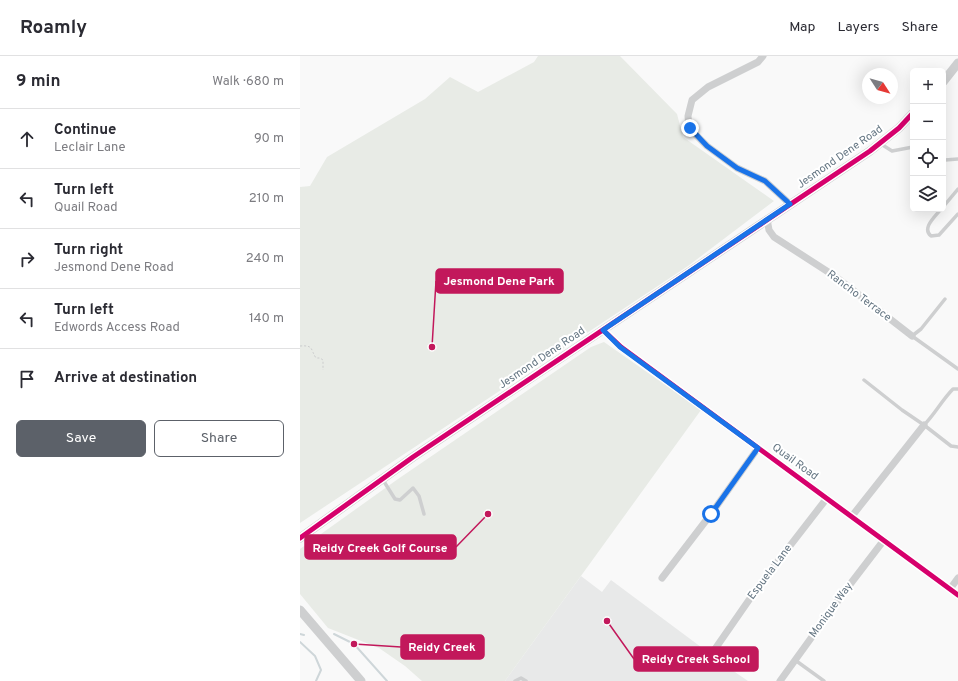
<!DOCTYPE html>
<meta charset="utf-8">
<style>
:root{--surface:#fff;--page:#f7f7f7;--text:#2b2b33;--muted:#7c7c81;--line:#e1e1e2;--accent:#5c6169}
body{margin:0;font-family:Overpass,sans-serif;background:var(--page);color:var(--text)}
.controls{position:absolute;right:12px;top:12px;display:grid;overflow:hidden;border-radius:6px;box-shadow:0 4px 16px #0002}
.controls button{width:36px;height:36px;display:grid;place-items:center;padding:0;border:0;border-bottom:1px solid var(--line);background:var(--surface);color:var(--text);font:20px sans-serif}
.compass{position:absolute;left:562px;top:12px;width:36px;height:36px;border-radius:50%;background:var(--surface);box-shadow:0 4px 16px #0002;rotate:126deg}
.stop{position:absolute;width:12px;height:12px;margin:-9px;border:3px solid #1a73e8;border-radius:50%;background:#fff}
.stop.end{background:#1a73e8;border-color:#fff;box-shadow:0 1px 4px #0008}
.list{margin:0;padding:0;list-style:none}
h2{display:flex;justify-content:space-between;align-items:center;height:52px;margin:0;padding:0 16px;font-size:17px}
h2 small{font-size:13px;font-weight:400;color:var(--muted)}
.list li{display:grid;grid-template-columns:26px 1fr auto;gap:12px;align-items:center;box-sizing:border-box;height:60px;padding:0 16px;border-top:1px solid var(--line)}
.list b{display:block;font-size:15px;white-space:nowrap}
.list p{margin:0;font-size:13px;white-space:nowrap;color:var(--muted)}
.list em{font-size:13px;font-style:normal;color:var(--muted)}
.actions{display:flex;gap:8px;padding:12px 16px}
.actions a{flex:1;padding:9px 0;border:1px solid var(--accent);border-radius:6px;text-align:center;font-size:14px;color:var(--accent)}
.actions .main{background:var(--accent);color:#fff}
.icon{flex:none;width:22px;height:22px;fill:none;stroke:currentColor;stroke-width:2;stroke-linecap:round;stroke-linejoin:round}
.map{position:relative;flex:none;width:658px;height:625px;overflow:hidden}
header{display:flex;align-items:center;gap:24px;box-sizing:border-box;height:56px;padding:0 20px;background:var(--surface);border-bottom:1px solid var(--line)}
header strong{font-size:19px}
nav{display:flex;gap:22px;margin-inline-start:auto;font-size:14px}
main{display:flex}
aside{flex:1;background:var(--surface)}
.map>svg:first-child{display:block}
.built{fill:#e8e9e9}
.green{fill:#e8ebe6}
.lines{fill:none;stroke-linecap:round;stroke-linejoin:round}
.stream{stroke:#ced6d9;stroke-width:2}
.path{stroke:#cbcccd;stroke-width:1;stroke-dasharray:2 2;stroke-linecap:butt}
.service{stroke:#cecfd0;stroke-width:3.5}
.minor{stroke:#cecfd0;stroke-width:7}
.tertiary{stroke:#cecfd0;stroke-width:9}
.cycleway-casing{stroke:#fff;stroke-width:8}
.cycleway{stroke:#d6006c;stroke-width:5}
.route{stroke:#1a73e8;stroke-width:5}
.labels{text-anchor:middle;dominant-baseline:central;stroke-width:4;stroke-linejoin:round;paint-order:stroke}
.street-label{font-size:11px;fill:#657683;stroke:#fff}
.leader{fill:none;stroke:#c2185b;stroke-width:1.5}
.callout-dot{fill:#c2185b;stroke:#fff;stroke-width:1.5}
.callout{fill:#c2185b;stroke:#c2185b;stroke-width:1.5}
.callout-label{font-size:12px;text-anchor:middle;font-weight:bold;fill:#fff}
</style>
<header>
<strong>Roamly</strong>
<nav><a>Map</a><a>Layers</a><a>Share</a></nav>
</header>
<main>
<aside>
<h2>9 min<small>Walk · 680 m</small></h2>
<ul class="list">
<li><svg class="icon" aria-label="ahead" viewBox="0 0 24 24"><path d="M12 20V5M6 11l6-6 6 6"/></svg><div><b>Continue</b><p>Leclair Lane</p></div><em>90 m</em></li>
<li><svg class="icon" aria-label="left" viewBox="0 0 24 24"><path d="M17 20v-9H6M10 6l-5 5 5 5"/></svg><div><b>Turn left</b><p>Quail Road</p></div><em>210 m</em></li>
<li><svg class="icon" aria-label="right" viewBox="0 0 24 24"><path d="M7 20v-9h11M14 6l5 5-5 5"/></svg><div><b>Turn right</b><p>Jesmond Dene Road</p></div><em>240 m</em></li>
<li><svg class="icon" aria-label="left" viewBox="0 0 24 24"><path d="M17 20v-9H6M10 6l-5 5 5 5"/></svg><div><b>Turn left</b><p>Edwords Access Road</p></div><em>140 m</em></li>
<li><svg class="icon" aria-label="arrive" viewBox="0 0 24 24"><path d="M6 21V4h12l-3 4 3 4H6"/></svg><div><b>Arrive at destination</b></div></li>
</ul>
<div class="actions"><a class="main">Save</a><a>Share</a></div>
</aside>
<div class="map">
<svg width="658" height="625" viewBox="0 0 658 625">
<rect width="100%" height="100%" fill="#f9f9f9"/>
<path class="built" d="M 281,520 L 302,536 L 311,524 L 405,594 L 402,598 L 410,605 L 413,601 L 448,625 L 205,625 Z"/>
<path class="green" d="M 238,0 L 320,0 L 377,58 L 383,81 L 474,145 L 388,210 L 0,467 L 0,131 L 10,130 L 27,101 L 125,43 L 150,21 L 178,36 L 234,6 Z
M 304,286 L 401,354 L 205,625 L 122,625 L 105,610 L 79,592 L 28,572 L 0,538 L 0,493 L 98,423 L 291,291 Z"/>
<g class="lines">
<path class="stream" d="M 0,578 L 4,579
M 34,578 L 54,588 L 87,625
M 0,586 L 15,600 L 21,614 L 16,625"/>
<path class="path" d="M 0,290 C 14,289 10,293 16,302 L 20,302 L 23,304 L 23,314"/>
<path class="service" d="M 581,88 L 592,95 L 613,91
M 643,104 L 645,104 L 658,103
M 643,151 L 658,133
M 641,153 C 636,160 621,172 631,180 L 639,179 L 658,158
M 645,243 L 621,273 L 612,280 L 658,313
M 564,324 L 602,354 L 624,369 L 651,390 L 658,391
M 624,369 C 635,358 642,344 653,333 L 658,333
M 83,424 L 95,443 L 100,444 L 113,432 L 119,440 L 124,458
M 495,604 L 524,625
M 215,625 L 221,622 L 226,625"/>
<path class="minor" d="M 463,0 L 458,6 L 408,31 L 392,44 L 388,60 L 389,72 L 407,90 L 437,112 L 465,125 L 490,148
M 467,163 L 469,174 L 474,181 L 536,221 L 612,280
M 303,274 L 321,291 L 658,539
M 552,460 L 624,369
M 362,522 L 411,458 L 458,392
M 650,533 L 658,522
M 415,593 L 458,531 L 527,442
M 480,625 L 548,531 L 584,484"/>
<path class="tertiary" d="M 643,26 L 658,7
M 0,482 L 113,401 L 570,95 L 599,72 L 613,57
M 0,554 L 61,625"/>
<defs>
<path id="cycleway" d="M 303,274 L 321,291 L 658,539
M 0,482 L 113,401 L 570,95 L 599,72 L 613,57"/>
</defs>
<use href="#cycleway" class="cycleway-casing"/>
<use href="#cycleway" class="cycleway"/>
</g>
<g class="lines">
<path class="route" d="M 390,72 L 407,90 L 437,112 L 465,125 L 490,148 L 303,274 L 320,291 L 458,392 L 411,458"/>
</g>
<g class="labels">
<g class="street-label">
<text transform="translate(540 101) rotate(-35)">Jesmond Dene Road</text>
<text transform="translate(559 240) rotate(37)">Rancho Terrace</text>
<text transform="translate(242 302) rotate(-34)">Jesmond Dene Road</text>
<text transform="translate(495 406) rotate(36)">Quail Road</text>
<text transform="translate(470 516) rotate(-53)">Espuela Lane</text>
<text transform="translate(531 554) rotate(-54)">Monique Way</text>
</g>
</g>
<path class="leader" d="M132 291L136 225M188 458L156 491M54 588L101 591M307 565L334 603"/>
<g class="callout-dot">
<circle cx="132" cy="291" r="4"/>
<circle cx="188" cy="458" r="4"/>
<circle cx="54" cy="588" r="4"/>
<circle cx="307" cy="565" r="4"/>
</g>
<g class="callout">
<rect x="136" y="213" width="127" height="24" rx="4"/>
<rect x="5" y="479" width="151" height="24" rx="4"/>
<rect x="101" y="579" width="83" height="24" rx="4"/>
<rect x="334" y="591" width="124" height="24" rx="4"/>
</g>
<g class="callout-label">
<text x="199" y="229">Jesmond Dene Park</text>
<text x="80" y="496">Reidy Creek Golf Course</text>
<text x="142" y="595">Reidy Creek</text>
<text x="396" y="607">Reidy Creek School</text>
</g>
</svg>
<div class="controls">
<button>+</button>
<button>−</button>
<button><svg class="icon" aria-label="locate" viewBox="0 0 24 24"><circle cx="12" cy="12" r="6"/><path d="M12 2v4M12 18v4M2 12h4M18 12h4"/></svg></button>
<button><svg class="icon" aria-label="layers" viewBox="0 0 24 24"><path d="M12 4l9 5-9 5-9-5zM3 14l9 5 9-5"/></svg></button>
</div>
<svg class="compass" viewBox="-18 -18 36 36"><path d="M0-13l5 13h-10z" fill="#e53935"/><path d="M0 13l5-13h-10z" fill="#7c7c81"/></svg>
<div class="stop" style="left:411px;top:458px"></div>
<div class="stop end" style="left:390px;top:72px"></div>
</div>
</main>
